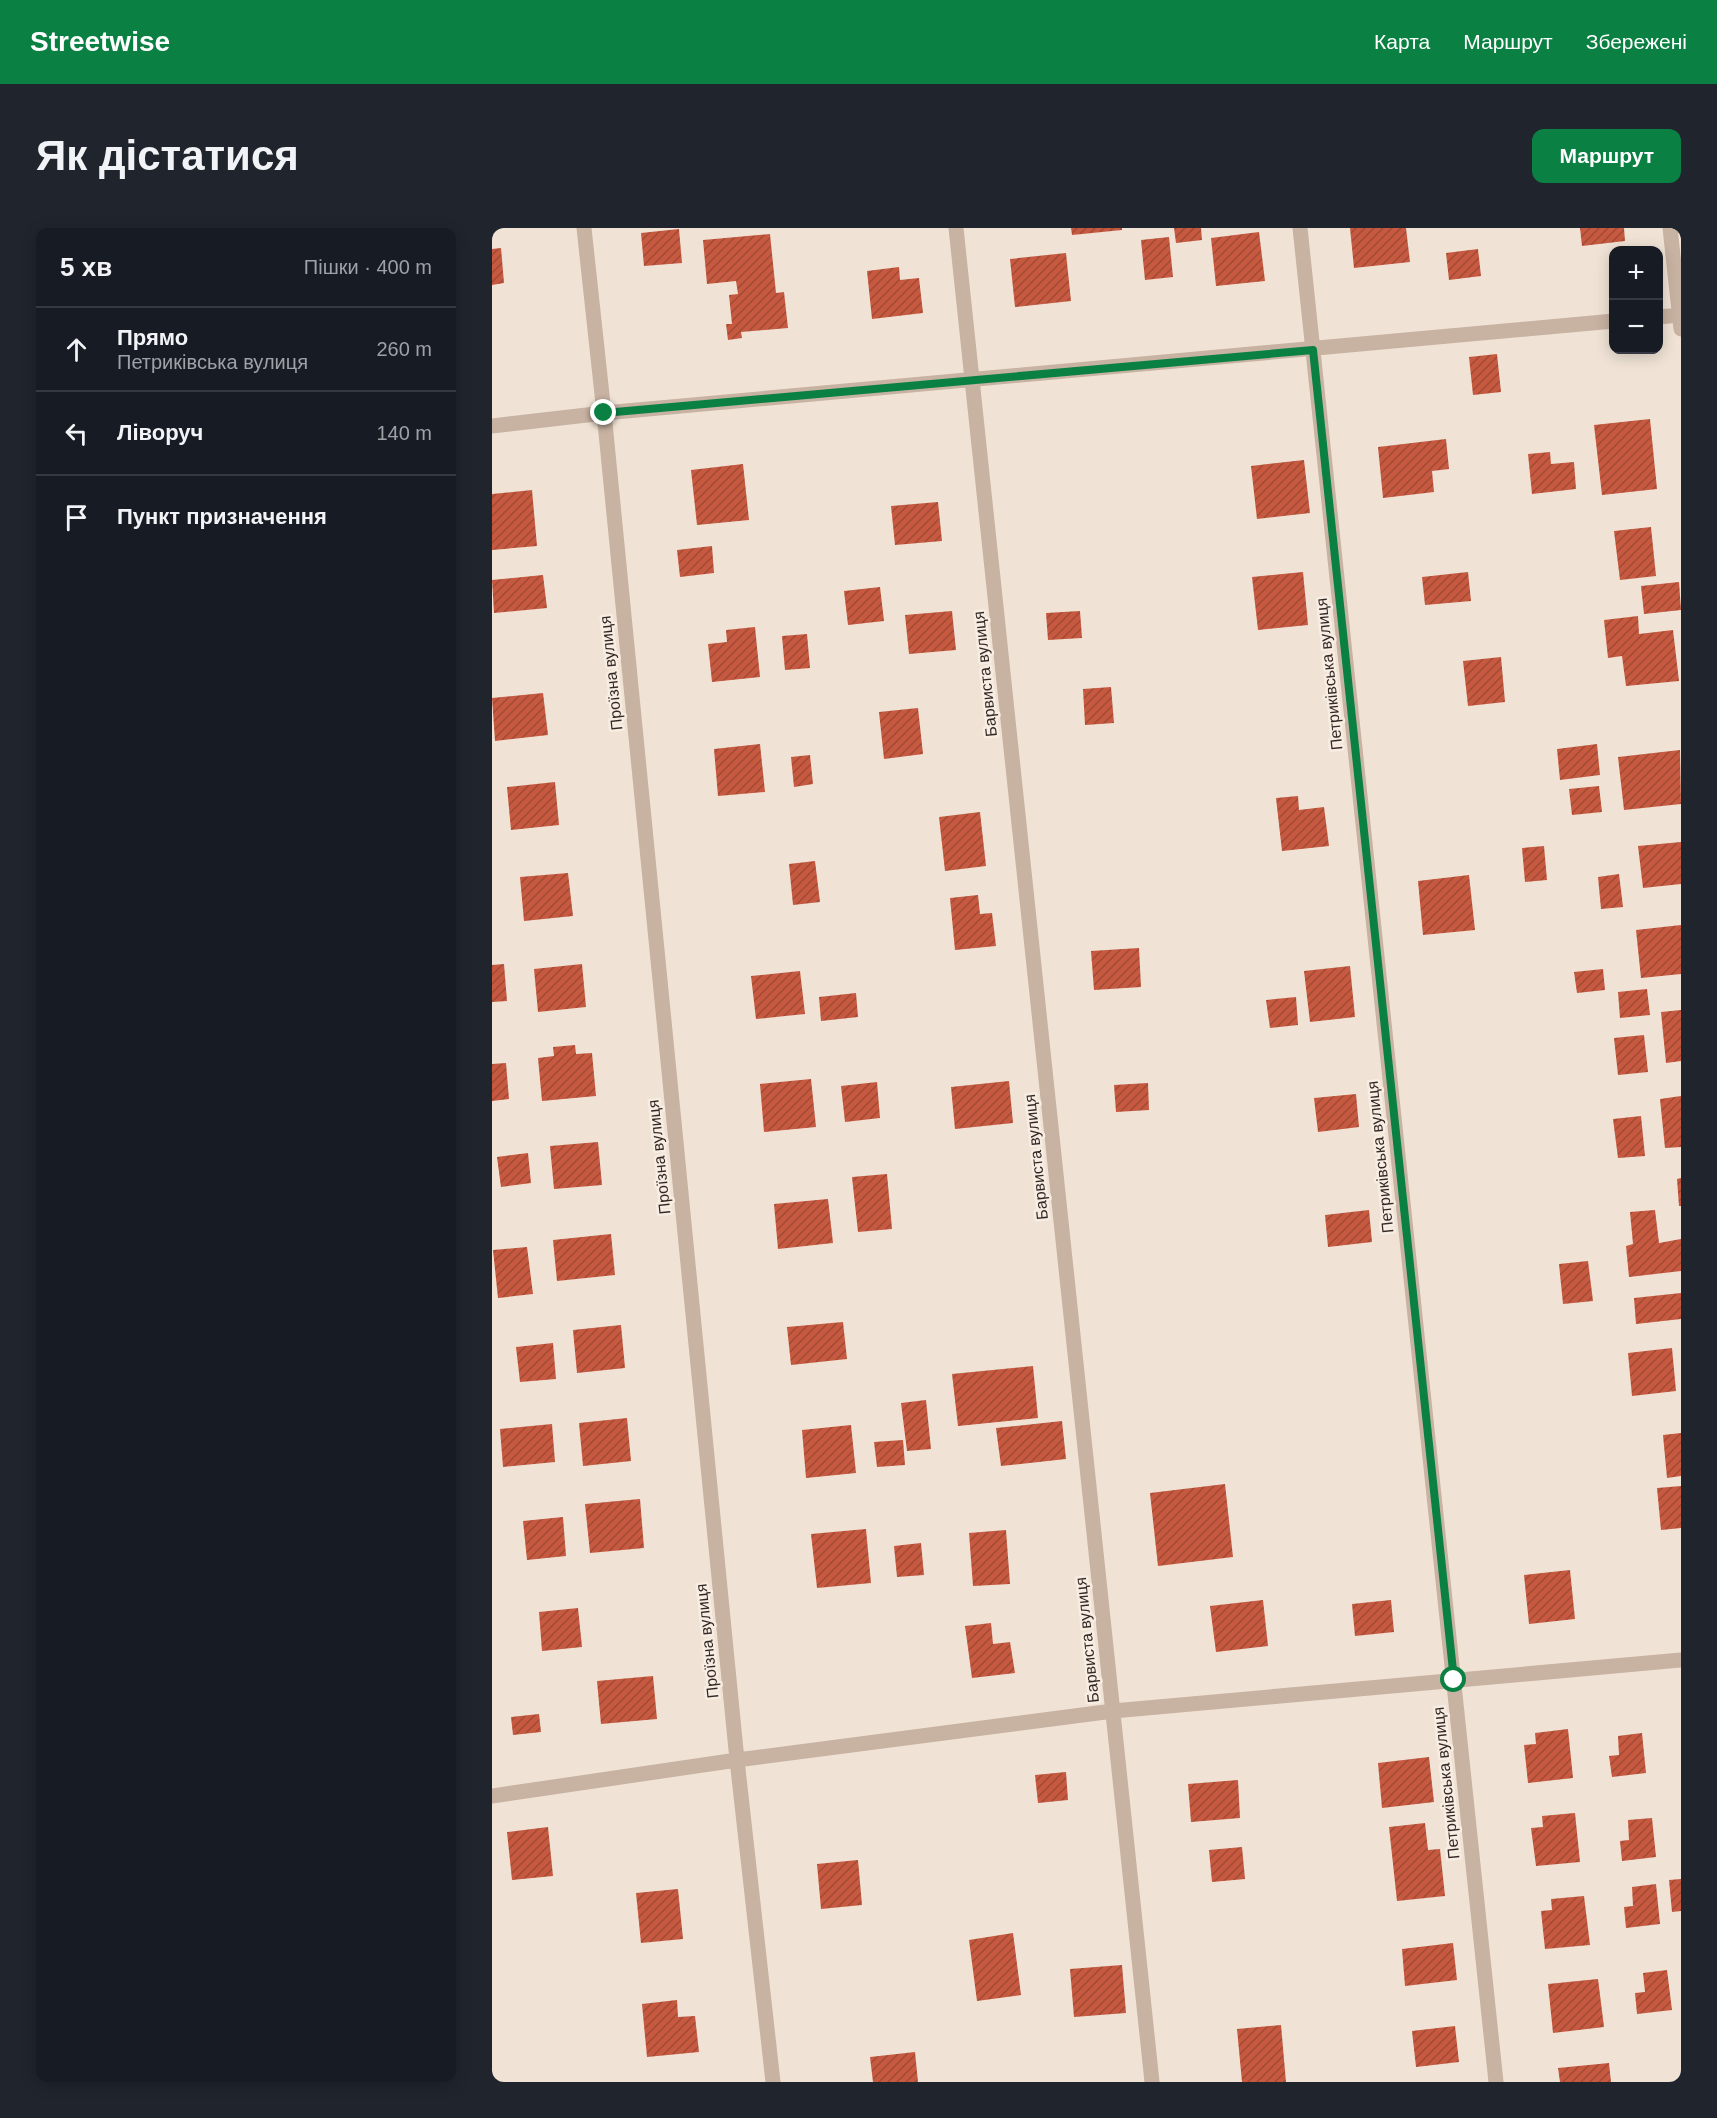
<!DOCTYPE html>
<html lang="uk">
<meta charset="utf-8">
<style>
:root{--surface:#171b24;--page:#20242c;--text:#f1f3f6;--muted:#9ea1a6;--line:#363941;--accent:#0b8043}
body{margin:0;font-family:Helvetica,sans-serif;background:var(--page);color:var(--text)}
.controls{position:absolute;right:18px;top:18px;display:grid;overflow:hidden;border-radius:12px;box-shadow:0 3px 15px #0003}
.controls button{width:54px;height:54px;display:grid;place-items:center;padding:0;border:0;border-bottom:2px solid var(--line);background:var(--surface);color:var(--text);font:30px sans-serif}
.stop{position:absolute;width:18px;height:18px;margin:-14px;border:4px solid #0b8043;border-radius:50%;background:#fff}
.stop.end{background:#0b8043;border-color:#fff;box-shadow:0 2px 6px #0008}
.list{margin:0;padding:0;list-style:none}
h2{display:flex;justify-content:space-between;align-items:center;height:78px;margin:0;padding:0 24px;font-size:26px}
h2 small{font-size:20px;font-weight:400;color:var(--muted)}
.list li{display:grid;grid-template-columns:39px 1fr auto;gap:18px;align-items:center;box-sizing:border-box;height:84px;padding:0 24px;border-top:2px solid var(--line)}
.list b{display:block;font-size:22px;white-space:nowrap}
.list p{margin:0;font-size:20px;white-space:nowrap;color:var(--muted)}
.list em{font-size:20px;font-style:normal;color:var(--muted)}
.icon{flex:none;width:33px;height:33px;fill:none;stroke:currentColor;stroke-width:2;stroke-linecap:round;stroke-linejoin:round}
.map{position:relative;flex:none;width:1189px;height:1854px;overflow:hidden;border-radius:12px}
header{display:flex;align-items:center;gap:36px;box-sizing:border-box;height:84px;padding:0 30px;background:var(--accent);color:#fff}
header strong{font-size:28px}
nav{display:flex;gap:33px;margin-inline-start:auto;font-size:21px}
.intro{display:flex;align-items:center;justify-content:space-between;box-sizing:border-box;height:144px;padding:0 36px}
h1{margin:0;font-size:42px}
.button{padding:15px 27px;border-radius:12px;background:var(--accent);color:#fff;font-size:21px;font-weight:700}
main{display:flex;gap:36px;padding:0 36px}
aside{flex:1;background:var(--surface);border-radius:12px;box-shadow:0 3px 15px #0003}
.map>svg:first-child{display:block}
.building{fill:url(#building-hatch)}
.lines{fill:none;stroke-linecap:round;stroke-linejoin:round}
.minor{stroke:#c8b2a2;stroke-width:15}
.route{stroke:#0b8043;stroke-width:8}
.labels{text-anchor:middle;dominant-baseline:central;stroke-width:5;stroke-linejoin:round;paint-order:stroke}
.street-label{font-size:16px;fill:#332825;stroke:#f8ede2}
</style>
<header>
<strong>Streetwise</strong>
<nav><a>Карта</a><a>Маршрут</a><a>Збережені</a></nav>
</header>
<div class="intro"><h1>Як дістатися</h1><a class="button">Маршрут</a></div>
<main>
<aside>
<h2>5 хв<small>Пішки · 400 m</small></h2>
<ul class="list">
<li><svg class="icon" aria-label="ahead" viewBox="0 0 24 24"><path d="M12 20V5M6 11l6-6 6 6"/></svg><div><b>Прямо</b><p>Петриківська вулиця</p></div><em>260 m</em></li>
<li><svg class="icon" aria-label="left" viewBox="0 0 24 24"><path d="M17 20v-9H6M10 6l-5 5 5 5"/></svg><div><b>Ліворуч</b></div><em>140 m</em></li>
<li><svg class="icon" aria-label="arrive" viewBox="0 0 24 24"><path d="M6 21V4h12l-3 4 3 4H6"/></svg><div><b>Пункт призначення</b></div></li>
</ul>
</aside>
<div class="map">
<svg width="1189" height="1854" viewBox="0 0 1189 1854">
<defs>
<pattern id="building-hatch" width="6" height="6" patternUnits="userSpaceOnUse" patternTransform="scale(1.5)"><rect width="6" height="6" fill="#c6593f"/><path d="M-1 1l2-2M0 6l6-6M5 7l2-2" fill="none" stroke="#a14a35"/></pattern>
</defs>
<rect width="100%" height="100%" fill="#f0e3d6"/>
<path class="building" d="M 579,0 L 630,0 L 630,2 L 580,7 Z
M 682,0 L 709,0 L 710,12 L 684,15 Z
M 858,0 L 914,0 L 918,34 L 862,40 Z
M 1088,0 L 1132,0 L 1133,13 L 1090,18 Z
M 187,1 L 190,35 L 152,38 L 149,5 Z
M 767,4 L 773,53 L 724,58 L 719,10 Z
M 278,6 L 284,65 L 292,64 L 296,100 L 249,104 L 250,110 L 236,112 L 234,96 L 240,96 L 237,67 L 246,66 L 244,53 L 215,56 L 211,12 Z
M 677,9 L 681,49 L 653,52 L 649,12 Z
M 9,20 L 12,55 L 0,57 L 0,21 Z
M 986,21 L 989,48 L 957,52 L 954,25 Z
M 574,25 L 579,73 L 523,79 L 518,31 Z
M 407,39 L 408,52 L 427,50 L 431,85 L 380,91 L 375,43 Z
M 1005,126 L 1009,164 L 981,167 L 977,129 Z
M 1158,191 L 1165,261 L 1110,267 L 1102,197 Z
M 954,211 L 957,241 L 940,243 L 942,264 L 891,270 L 886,219 Z
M 1058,224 L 1059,236 L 1082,234 L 1084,261 L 1040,266 L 1036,226 Z
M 812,232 L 818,285 L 765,291 L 759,238 Z
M 251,236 L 257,292 L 205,297 L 199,242 Z
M 40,262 L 45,318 L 0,322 L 0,266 Z
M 446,274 L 450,313 L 403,317 L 399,278 Z
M 1159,299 L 1164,348 L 1128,352 L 1122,303 Z
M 220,318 L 222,345 L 188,349 L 185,322 Z
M 811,344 L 816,397 L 766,402 L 760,349 Z
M 976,344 L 979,373 L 933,377 L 930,349 Z
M 51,347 L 55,380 L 2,385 L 0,352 Z
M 1187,354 L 1189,382 L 1152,386 L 1149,358 Z
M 388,359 L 392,393 L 356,397 L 352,363 Z
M 460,383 L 464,422 L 417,426 L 413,387 Z
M 588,383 L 590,410 L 556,412 L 554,385 Z
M 1146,388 L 1147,406 L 1181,402 L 1187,453 L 1134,458 L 1130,428 L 1116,430 L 1112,392 Z
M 263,399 L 268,449 L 220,454 L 216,416 L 235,414 L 234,402 Z
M 315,406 L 318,440 L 293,442 L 290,408 Z
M 1009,429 L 1013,474 L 976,478 L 971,433 Z
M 619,459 L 622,495 L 593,497 L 591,461 Z
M 51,465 L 56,507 L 3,513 L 0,470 Z
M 426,480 L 431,526 L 392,531 L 387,484 Z
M 268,516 L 273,564 L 226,568 L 222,521 Z
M 1105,516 L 1108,547 L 1068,552 L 1065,521 Z
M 1188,522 L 1189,576 L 1132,582 L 1126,529 Z
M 318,527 L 321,556 L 302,559 L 299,529 Z
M 63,554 L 67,597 L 19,602 L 15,559 Z
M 1107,558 L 1110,584 L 1080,587 L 1077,561 Z
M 806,568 L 807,582 L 832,579 L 837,618 L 790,623 L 784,570 Z
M 488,584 L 494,638 L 453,643 L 447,589 Z
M 1189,614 L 1189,656 L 1151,660 L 1146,618 Z
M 1052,618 L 1055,652 L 1033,654 L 1030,620 Z
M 323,633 L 328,674 L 301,677 L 297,636 Z
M 76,645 L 81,688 L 32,693 L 28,649 Z
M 1127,646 L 1131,679 L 1109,681 L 1106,649 Z
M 977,647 L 983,702 L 931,707 L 926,653 Z
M 486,667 L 488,686 L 500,685 L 504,718 L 463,722 L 458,670 Z
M 1189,697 L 1189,746 L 1149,750 L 1144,702 Z
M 647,720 L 649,759 L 602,762 L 599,723 Z
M 12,736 L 15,773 L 0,774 L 0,737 Z
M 90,736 L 94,779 L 46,784 L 42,741 Z
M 858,738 L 863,789 L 818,794 L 812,743 Z
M 1111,741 L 1113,762 L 1085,765 L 1082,744 Z
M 308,743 L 313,786 L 264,791 L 259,748 Z
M 1155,761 L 1158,787 L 1128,790 L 1126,764 Z
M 364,765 L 366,789 L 329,793 L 327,769 Z
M 804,769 L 806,797 L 778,800 L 774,772 Z
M 1189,782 L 1189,833 L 1174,835 L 1169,784 Z
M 1152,807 L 1156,844 L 1126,847 L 1122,810 Z
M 83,817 L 84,826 L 100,825 L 104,868 L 50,873 L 46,830 L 62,828 L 61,819 Z
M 14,835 L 17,871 L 0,873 L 0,836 Z
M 319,851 L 324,899 L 272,904 L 268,856 Z
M 517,853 L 521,895 L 463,901 L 459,859 Z
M 385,854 L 388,890 L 353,894 L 349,858 Z
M 656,855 L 657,882 L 624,884 L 622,857 Z
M 864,866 L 867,899 L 826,904 L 822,870 Z
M 1189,868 L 1189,919 L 1173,920 L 1168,871 Z
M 1149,888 L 1153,928 L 1126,930 L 1121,891 Z
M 106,914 L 110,957 L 62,961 L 58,918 Z
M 36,925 L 39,955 L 9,959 L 5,929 Z
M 395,946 L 400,1001 L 366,1004 L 360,949 Z
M 1189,950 L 1189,978 L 1187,978 L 1185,951 Z
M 336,971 L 341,1015 L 286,1021 L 282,976 Z
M 877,982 L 880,1014 L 836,1019 L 833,987 Z
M 1163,982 L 1167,1015 L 1189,1011 L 1189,1043 L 1137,1049 L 1134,1018 L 1141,1016 L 1138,984 Z
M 119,1006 L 123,1047 L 65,1053 L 61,1012 Z
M 35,1019 L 41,1066 L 6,1070 L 1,1022 Z
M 1096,1033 L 1101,1073 L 1071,1076 L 1067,1036 Z
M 1189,1065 L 1189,1091 L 1144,1096 L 1142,1070 Z
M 351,1094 L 355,1131 L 299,1137 L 295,1099 Z
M 129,1097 L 133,1140 L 85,1145 L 81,1102 Z
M 61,1115 L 64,1151 L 28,1154 L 24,1119 Z
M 1180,1120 L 1184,1163 L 1140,1168 L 1136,1125 Z
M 541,1138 L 546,1190 L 466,1198 L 460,1146 Z
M 434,1172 L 439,1221 L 415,1223 L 409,1175 Z
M 135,1190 L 139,1233 L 91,1238 L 87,1195 Z
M 570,1193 L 574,1231 L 509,1238 L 504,1200 Z
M 60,1196 L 63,1234 L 11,1239 L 8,1201 Z
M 359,1197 L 364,1245 L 314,1250 L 310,1202 Z
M 1189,1205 L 1189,1248 L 1175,1250 L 1171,1207 Z
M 411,1212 L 413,1237 L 385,1239 L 382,1214 Z
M 733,1256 L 741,1329 L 666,1338 L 658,1265 Z
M 1189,1258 L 1189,1300 L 1169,1302 L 1165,1260 Z
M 148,1271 L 152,1320 L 98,1325 L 93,1276 Z
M 71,1289 L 74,1328 L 35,1332 L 31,1293 Z
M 374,1301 L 379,1355 L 325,1360 L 319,1306 Z
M 514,1302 L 518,1356 L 481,1358 L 477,1305 Z
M 429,1315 L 432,1347 L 405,1349 L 402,1318 Z
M 1078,1342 L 1083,1391 L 1037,1396 L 1032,1347 Z
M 771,1372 L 776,1418 L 724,1424 L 718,1378 Z
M 899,1372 L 902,1404 L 863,1408 L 860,1376 Z
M 86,1380 L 90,1419 L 50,1423 L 47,1384 Z
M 499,1395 L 501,1416 L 518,1414 L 523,1445 L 480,1450 L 473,1398 Z
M 161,1448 L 165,1491 L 109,1496 L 105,1453 Z
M 47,1486 L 49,1504 L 21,1507 L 19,1489 Z
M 1076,1501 L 1081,1550 L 1036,1555 L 1032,1517 L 1044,1516 L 1043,1505 Z
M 1150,1505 L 1154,1545 L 1120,1549 L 1117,1528 L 1127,1527 L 1126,1508 Z
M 937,1529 L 942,1574 L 890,1580 L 886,1535 Z
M 574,1544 L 576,1572 L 546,1575 L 543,1547 Z
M 746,1552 L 748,1590 L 699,1594 L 696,1556 Z
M 1083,1585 L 1088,1634 L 1044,1638 L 1039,1600 L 1051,1599 L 1050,1588 Z
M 1160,1590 L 1164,1629 L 1130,1633 L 1128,1613 L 1137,1612 L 1136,1592 Z
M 933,1595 L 936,1622 L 948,1621 L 953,1668 L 905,1673 L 897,1599 Z
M 56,1599 L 61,1648 L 20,1652 L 15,1604 Z
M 750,1619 L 753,1651 L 720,1654 L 717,1622 Z
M 366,1632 L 370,1677 L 329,1681 L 325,1636 Z
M 1189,1651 L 1189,1683 L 1180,1684 L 1177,1652 Z
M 1164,1656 L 1168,1696 L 1134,1700 L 1132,1679 L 1141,1678 L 1140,1659 Z
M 186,1661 L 191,1711 L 149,1715 L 144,1665 Z
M 1092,1668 L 1098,1717 L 1053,1721 L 1049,1683 L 1060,1682 L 1059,1671 Z
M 521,1705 L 529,1767 L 485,1773 L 477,1712 Z
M 961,1715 L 965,1752 L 913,1758 L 910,1721 Z
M 630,1737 L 634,1785 L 582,1789 L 578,1741 Z
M 1175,1742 L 1180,1782 L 1145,1786 L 1143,1765 L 1153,1764 L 1151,1745 Z
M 1106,1751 L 1112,1799 L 1061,1805 L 1056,1756 Z
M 185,1772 L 186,1789 L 203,1788 L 207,1824 L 155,1829 L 150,1776 Z
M 789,1797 L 794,1854 L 750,1854 L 745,1801 Z
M 963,1798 L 967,1834 L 924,1839 L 920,1803 Z
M 423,1824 L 426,1854 L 381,1854 L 378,1829 Z
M 1117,1835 L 1119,1854 L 1068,1854 L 1066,1840 Z"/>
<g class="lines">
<path class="minor" d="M 92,0 L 112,185 L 245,1532 L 281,1854
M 464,0 L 660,1854
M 808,0 L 1004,1854
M 1178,0 L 1189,101
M 1166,89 L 1189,87
M 0,198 L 112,185 L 1122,93
M 0,1568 L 245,1532 L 621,1483 L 1189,1432"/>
</g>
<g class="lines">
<path class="route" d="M 112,185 L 821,122 L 962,1452"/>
</g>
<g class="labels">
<g class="street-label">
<text transform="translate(119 445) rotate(-96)">Проїзна вулиця</text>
<text transform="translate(493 446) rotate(-96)">Барвиста вулиця</text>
<text transform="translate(837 446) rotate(-96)">Петриківська вулиця</text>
<text transform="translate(167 929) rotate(-96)">Проїзна вулиця</text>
<text transform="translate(544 929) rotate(-96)">Барвиста вулиця</text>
<text transform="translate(888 929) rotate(-96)">Петриківська вулиця</text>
<text transform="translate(595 1412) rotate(-96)">Барвиста вулиця</text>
<text transform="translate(215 1413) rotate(-96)">Проїзна вулиця</text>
<text transform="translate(954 1555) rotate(-96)">Петриківська вулиця</text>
</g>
</g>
</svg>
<div class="controls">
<button>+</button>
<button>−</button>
</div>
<div class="stop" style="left:962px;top:1452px"></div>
<div class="stop end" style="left:112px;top:185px"></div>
</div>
</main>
